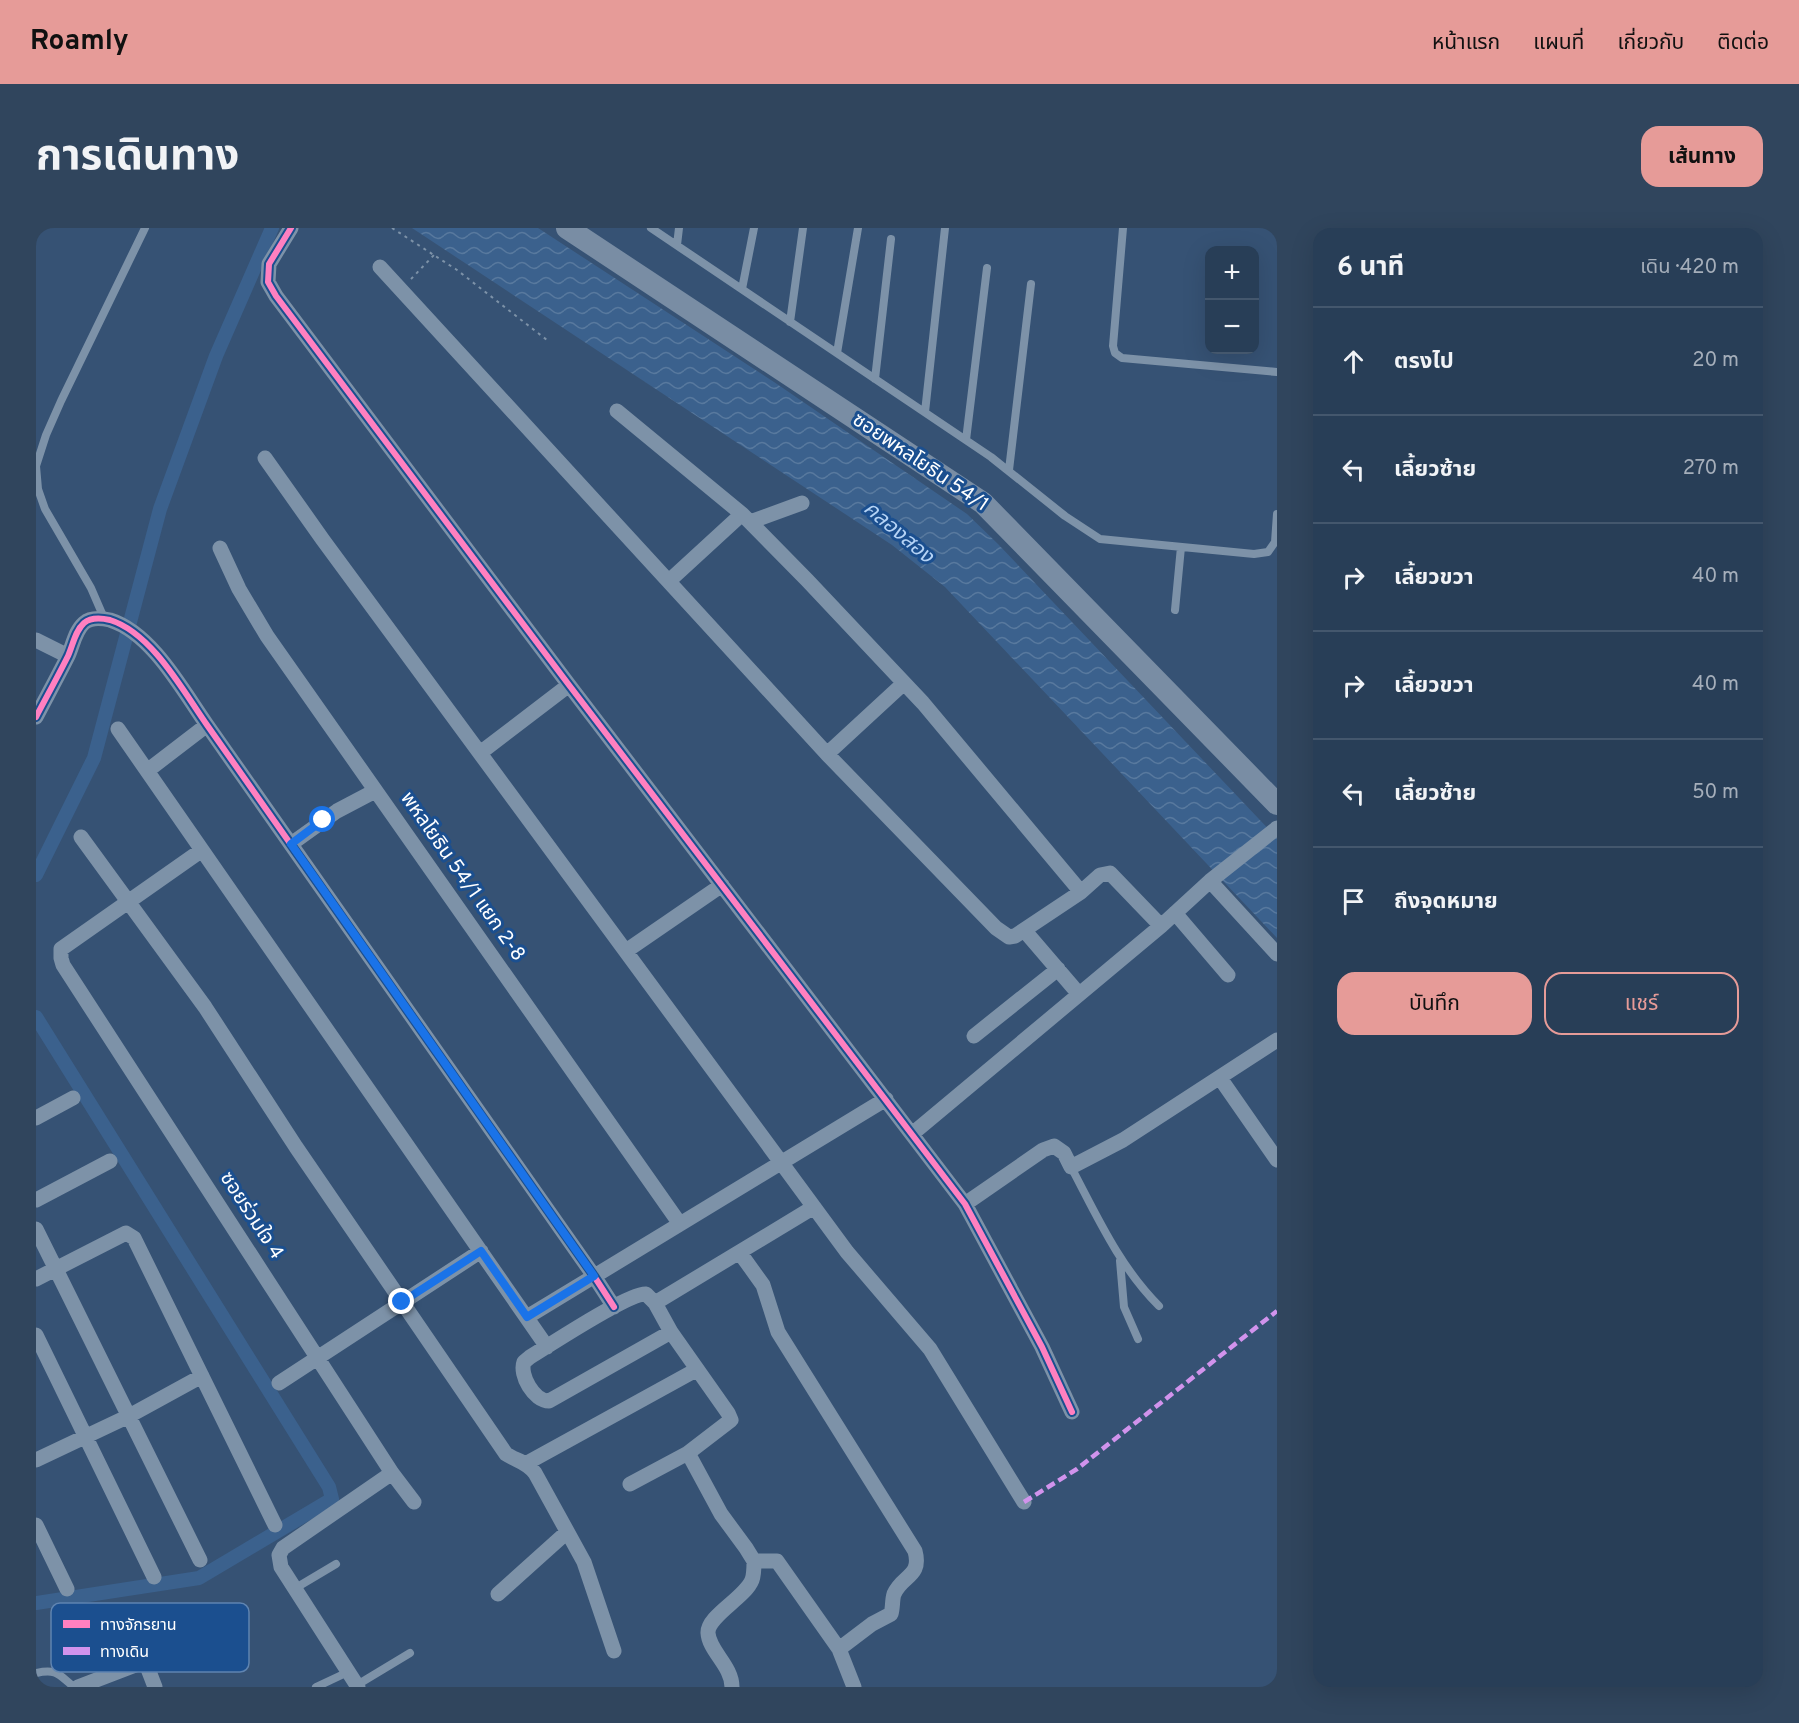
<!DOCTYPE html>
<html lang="th">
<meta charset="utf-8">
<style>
:root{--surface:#283e57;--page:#30455d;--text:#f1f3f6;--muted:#a5aeba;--line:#44576d;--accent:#e69b98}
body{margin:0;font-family:Overpass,"Noto Sans Thai",sans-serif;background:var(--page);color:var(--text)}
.controls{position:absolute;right:18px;top:18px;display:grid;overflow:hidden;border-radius:12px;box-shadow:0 6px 24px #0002}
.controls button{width:54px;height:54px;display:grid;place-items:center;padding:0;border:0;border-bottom:2px solid var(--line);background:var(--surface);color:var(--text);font:30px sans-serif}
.stop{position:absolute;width:18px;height:18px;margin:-14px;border:4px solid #1a73e8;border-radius:50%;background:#fff}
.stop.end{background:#1a73e8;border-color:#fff;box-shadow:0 2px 6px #0008}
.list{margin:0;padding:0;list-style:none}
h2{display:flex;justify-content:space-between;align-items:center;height:78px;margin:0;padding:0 24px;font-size:26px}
h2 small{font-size:20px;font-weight:400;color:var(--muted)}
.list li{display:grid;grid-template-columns:39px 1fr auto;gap:18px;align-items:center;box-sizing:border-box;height:108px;padding:0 24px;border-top:2px solid var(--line)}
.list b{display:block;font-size:22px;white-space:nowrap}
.list em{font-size:20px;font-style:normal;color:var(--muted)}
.actions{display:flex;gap:12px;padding:18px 24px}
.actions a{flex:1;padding:14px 0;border:2px solid var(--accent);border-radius:18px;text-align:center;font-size:21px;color:var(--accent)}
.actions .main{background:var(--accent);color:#111}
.icon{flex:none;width:33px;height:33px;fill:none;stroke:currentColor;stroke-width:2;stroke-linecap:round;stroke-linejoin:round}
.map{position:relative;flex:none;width:1241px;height:1459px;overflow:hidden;border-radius:18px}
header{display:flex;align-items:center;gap:36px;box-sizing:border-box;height:84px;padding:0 30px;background:var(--accent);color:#111}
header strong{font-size:28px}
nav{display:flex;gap:33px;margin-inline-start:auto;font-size:21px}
.intro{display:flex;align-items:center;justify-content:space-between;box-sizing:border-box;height:144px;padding:0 36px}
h1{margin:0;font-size:42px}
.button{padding:15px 27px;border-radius:18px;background:var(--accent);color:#111;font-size:21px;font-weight:700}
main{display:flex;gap:36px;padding:0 36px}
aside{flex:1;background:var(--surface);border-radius:18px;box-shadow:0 6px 24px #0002}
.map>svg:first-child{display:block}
.water{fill:url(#water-waves)}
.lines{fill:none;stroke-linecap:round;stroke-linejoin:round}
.canal{stroke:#3b618d;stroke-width:14}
.path{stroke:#7d92a8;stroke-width:2;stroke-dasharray:3 4.5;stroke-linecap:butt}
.lane{stroke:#7d92a8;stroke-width:8}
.street{stroke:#7d92a8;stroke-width:15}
.secondary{stroke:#798da4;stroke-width:22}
.quiet{stroke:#d193ec;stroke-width:4.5;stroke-dasharray:9 4.5;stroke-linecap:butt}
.cycleway-casing{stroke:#1b4f8f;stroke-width:10}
.cycleway{stroke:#ff80c0;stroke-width:6}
.route{stroke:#1a73e8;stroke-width:8}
.labels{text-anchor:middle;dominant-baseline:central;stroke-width:6;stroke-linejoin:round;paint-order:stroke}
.street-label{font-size:20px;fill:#fff;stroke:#1b4f8f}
.water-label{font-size:21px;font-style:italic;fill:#b5d3f5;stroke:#1b4f8f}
.key{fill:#1b4f8f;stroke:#5f84b1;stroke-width:1.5}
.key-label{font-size:16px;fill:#fff}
</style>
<header>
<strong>Roamly</strong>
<nav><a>หน้าแรก</a><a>แผนที่</a><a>เกี่ยวกับ</a><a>ติดต่อ</a></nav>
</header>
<div class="intro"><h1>การเดินทาง</h1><a class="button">เส้นทาง</a></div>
<main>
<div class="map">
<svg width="1241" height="1459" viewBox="0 0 1241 1459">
<defs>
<pattern id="water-waves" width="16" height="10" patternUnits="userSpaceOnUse" patternTransform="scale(1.5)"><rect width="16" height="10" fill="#3b618d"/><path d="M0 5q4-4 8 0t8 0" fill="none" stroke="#58799e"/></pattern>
</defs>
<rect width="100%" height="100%" fill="#365274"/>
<path class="water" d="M 376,0 L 502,0 L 738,154 L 931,286 L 962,316 L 1241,610 L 1241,710 L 909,359 L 856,317 Z"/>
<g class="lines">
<path class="canal" d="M 0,647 L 58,530 L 124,281 L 180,128 L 236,0
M 0,789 L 293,1259 L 296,1271 L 163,1350 L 0,1375"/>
<path class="path" d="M 356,0 L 421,42 L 511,112
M 375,51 L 398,27"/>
<path class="lane" d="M 615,0 L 955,229 L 1029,288 L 1064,311 L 1218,326 L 1232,324 L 1239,314 L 1241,286
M 1087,0 L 1077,118 L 1079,125 L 1086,130 L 1241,144
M 641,17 L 643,0
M 706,61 L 718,0
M 754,94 L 767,0
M 801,125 L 822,0
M 839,151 L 855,11
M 889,184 L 909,0
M 930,212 L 951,40
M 973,242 L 995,56
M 1139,382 L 1145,319
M 68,390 L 55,360 L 9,281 L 2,261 L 0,238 L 10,207 L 25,173 L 109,0
M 1035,939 C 1061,988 1083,1038 1123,1078
M 1084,1033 L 1088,1079 L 1102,1111
M 258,1361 L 300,1336
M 0,1445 C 21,1440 23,1447 38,1459
M 321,1457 L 374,1425
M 280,1459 L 312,1444"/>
<path class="street" d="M 255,0 L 233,36 L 232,54 L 240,68 L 533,457 L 929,976 L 1006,1119 L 1036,1184
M 344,39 L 791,526 L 960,700 L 973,709 L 979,708 L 1045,664 L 1064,647 L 1074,645 L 1125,698
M 581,183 L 706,286 L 771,352 L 887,475 L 1045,664
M 229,230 L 287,312 L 811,1024 L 894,1121 L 988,1274
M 714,294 L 766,275
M 184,320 L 203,361 L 231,408 L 644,996
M 633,353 L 706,286
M 0,412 L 32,428
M 0,489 C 11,468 22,448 32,428 C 37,417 39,403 48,395 C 55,389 65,390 74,392 C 116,405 147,463 171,497 L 558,1048 L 578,1079
M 82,501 L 511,1119
M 444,525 L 533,457
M 791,526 L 868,455
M 111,543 L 171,497
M 45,609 L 169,779 L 260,919 L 470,1226 C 481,1233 491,1234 499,1245 L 548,1334 L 578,1423
M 255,616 L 301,583 L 339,563
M 166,622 L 25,721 L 25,730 L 27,737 L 356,1245 L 378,1274
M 1174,653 L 1241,726
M 1139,685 L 1192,747
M 988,702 L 1042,765
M 590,723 L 686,657
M 938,808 L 1022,741
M 1184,850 L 1241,932
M 0,890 L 37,870
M 876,906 L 1125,698 L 1174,653 L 1241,600
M 0,972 L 74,933
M 929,976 L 1007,922 L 1018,918 L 1028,925 L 1035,939 L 1087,912 L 1241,812
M 0,1001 L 164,1332
M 704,1025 L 727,1057 L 742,1104 L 879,1323 C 886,1349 866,1347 858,1366 C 856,1372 857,1380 855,1386 L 836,1396 L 803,1421
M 0,1051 L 90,1005 L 98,1010 L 239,1297
M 619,1075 L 778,979
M 491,1089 L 850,871
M 635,1104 L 513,1173 C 498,1173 483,1147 488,1134 L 494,1129 C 514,1117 592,1065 610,1066 L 619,1075 L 635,1104 L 692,1185 L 695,1192 L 652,1225 L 685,1286 L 710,1320 L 718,1333 L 741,1333 L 803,1421 L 818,1459
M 0,1107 L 118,1349
M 243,1155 L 445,1023
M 0,1232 L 93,1188 L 166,1148
M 491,1235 L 660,1142
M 594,1256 L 652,1225
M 0,1297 L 31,1361
M 462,1366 L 531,1304
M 109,1433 L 119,1459
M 42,1459 L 149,1418
M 322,1459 L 245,1339 L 243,1327 L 247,1320 L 356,1245
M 696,1459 C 696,1438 673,1423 672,1405 C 671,1388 709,1370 716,1352 C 718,1347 718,1339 718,1333"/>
<path class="secondary" d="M 531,0 L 947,275 L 1241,576"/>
<path class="quiet" d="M 988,1274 L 1041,1241 L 1241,1083"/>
<defs>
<path id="cycleway" d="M 255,0 L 233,36 L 232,54 L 240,68 L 533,457 L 929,976 L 1006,1119 L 1036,1184
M 0,489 C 11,468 22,448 32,428 C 37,417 39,403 48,395 C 55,389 65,390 74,392 C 116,405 147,463 171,497 L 558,1048 L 578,1079"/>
</defs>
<use href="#cycleway" class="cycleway-casing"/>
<use href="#cycleway" class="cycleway"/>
</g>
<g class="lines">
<path class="route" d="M 287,592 L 255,616 L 558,1048 L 491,1089 L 445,1023 L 366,1074"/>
</g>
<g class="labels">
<g class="street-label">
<text transform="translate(884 235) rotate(34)">ซอยพหลโยธิน 54/1</text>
<text transform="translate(426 649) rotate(55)">พหลโยธิน 54/1 แยก 2-8</text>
<text transform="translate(215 988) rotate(57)">ซอยร่วมใจ 4</text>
</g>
<g class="water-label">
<text transform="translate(862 305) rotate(40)">คลองสอง</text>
</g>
</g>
<rect x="15" y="1375" width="198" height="69" rx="9" class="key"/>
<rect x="27" y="1392" width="27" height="8" fill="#ff80c0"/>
<rect x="27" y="1419" width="27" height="8" fill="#d193ec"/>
<g class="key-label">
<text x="64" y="1402">ทางจักรยาน</text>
<text x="64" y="1429">ทางเดิน</text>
</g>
</svg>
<div class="controls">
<button>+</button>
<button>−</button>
</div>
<div class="stop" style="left:287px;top:592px"></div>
<div class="stop end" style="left:366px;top:1074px"></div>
</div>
<aside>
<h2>6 นาที<small>เดิน · 420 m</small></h2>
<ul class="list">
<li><svg class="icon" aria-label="ahead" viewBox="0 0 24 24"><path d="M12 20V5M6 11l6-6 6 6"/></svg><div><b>ตรงไป</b></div><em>20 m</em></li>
<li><svg class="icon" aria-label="left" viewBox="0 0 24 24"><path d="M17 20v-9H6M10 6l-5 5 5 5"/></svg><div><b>เลี้ยวซ้าย</b></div><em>270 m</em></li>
<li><svg class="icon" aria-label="right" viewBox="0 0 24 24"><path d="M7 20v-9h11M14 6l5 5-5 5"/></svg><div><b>เลี้ยวขวา</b></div><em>40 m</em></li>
<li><svg class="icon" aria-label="right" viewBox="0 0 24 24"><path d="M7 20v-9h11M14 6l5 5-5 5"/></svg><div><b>เลี้ยวขวา</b></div><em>40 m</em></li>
<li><svg class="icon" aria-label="left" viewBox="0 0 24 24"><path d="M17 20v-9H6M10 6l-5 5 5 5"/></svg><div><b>เลี้ยวซ้าย</b></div><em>50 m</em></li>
<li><svg class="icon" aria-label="arrive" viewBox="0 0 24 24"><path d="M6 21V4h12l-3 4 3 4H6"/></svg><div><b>ถึงจุดหมาย</b></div></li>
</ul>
<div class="actions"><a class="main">บันทึก</a><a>แชร์</a></div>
</aside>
</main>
